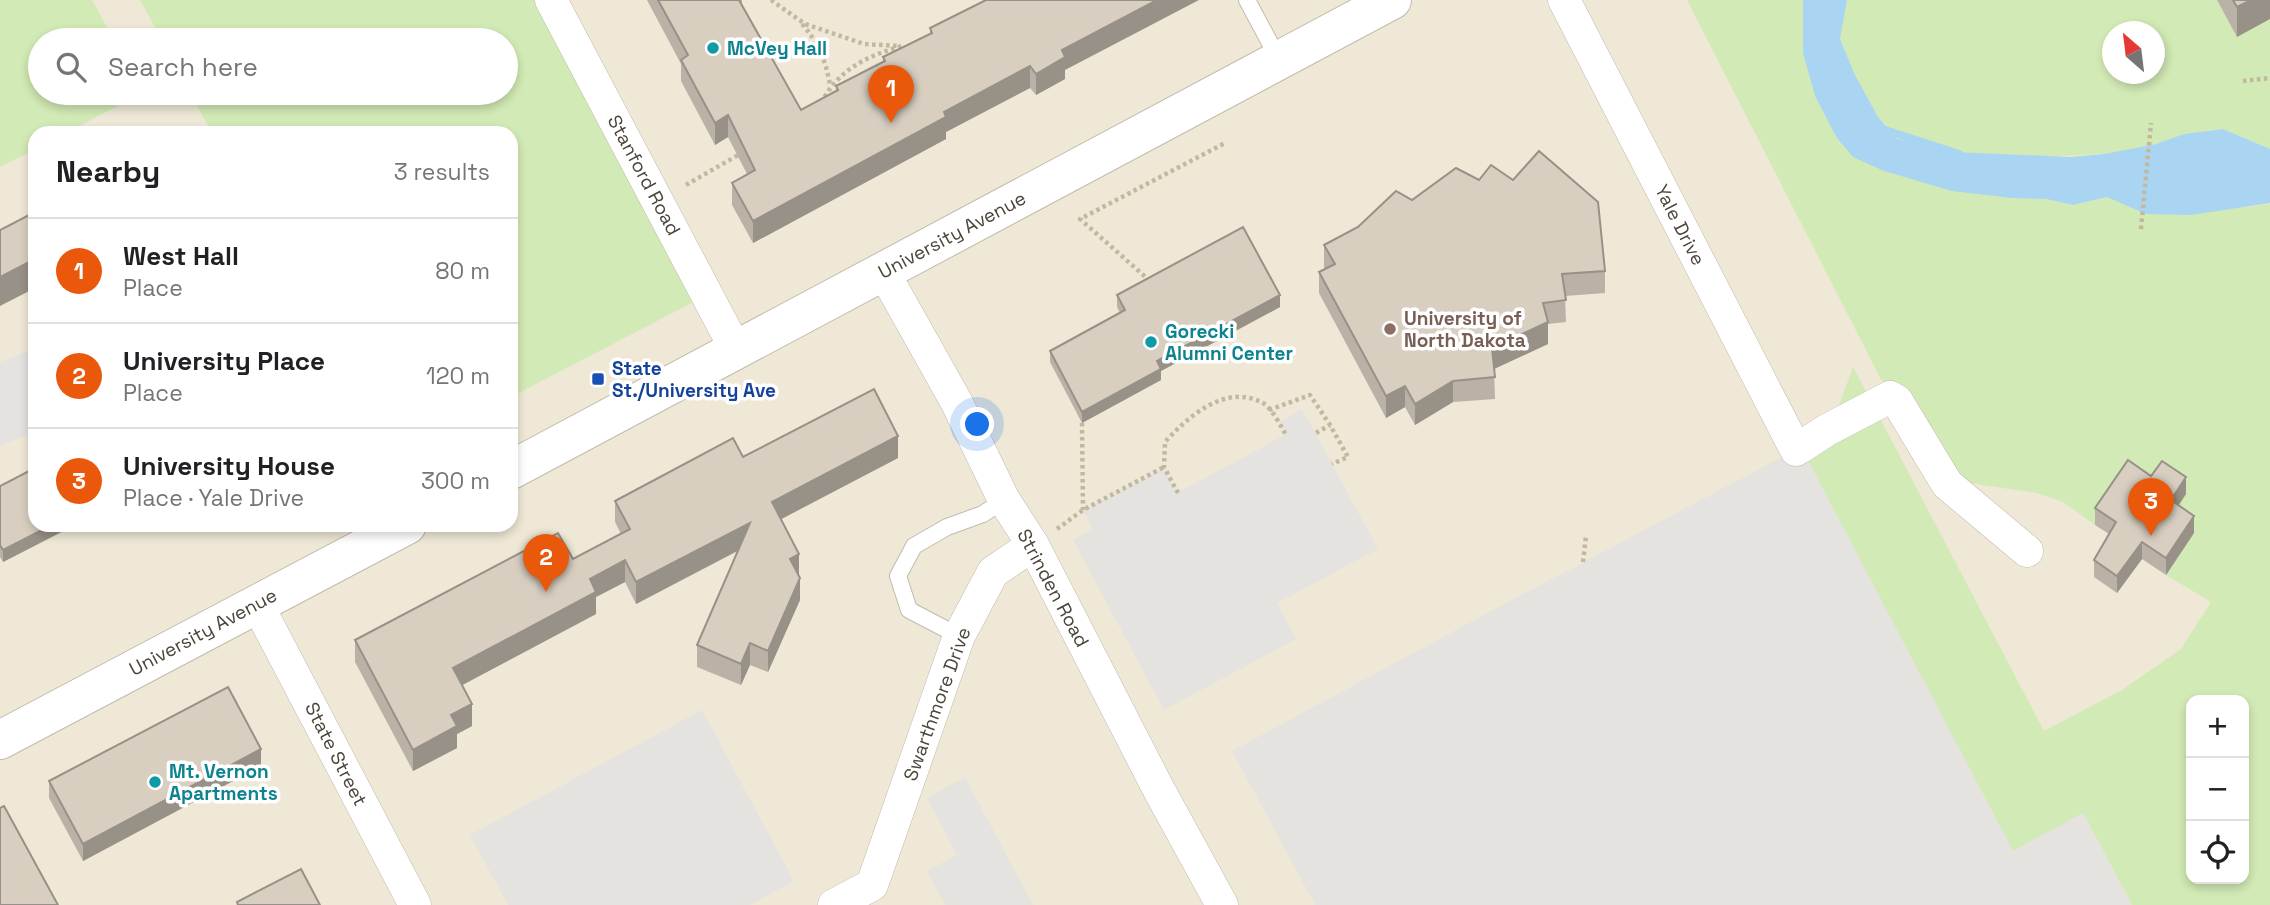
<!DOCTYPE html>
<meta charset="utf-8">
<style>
:root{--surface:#fff;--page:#f2f2f2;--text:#202124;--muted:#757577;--line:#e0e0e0;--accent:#ea580c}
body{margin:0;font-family:"Space Grotesk",sans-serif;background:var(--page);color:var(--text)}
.controls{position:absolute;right:21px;bottom:21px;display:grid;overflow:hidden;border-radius:14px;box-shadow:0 4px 10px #0003}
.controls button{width:63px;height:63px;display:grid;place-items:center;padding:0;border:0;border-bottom:2px solid var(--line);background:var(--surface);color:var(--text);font:35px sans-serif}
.compass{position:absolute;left:2102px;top:21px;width:63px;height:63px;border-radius:50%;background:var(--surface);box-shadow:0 4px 10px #0003;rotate:332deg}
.you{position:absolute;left:978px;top:425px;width:24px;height:24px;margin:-18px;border:5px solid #fff;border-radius:50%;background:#1a73e8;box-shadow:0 0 0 10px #1a73e833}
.badge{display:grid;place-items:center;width:46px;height:46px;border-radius:50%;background:var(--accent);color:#fff;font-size:23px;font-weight:700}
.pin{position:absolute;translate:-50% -58px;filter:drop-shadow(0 2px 4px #0008)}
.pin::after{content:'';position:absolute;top:37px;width:24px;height:21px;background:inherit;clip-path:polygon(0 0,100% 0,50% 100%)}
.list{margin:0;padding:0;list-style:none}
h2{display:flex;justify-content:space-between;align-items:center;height:91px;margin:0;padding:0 28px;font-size:30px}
h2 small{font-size:23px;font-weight:400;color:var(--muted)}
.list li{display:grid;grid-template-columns:46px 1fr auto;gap:21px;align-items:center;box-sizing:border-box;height:105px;padding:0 28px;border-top:2px solid var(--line)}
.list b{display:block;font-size:26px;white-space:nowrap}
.list p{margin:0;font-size:23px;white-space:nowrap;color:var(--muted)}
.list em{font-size:23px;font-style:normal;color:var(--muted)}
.icon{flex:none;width:38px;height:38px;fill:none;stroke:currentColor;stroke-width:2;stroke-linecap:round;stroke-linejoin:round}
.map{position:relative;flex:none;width:2270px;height:905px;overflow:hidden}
.search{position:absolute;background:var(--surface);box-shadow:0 4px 10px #0003;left:28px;top:28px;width:490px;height:77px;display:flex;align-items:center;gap:18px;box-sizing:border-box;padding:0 24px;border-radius:38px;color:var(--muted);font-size:26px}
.panel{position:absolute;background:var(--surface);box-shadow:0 4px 10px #0003;left:28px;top:126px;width:490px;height:406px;border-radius:21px}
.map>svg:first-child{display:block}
.education{fill:#efe8d6;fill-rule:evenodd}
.green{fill:#d2eab5;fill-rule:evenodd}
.parking{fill:#e5e3e0}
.water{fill:#a9d4f2}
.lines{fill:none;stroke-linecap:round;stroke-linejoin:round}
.stream{stroke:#a9d4f2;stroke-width:8}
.service-casing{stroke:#c2bbae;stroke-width:18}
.minor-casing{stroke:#c2bbae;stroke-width:33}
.tertiary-casing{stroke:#c2bbae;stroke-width:40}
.path{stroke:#c4b79f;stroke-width:4.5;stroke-dasharray:3.5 3.5;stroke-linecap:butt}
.service{stroke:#fff;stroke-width:16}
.minor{stroke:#fff;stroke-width:32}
.tertiary{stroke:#fff;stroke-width:38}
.wall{fill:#bab2a6}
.shaded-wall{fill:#979187}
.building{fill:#d8cfc1;stroke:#979187;stroke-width:2}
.culture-dot{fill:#0f9aa8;stroke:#fff;stroke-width:2.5}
.education-dot{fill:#8d6e63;stroke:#fff;stroke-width:2.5}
.transit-dot{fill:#1a4fb4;stroke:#fff;stroke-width:2.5}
.labels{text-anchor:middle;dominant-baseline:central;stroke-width:7;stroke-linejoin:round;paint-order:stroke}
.culture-label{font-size:19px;font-weight:bold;fill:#0d838f;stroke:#fff;text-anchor:start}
.street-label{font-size:19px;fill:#4b4439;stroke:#fff}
.education-label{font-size:19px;font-weight:bold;fill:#785e54;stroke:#fff;text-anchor:start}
.transit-label{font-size:19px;font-weight:bold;fill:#164399;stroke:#fff;text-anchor:start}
</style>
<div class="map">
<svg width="2270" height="905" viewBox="0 0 2270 905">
<rect width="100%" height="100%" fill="#f6f3ec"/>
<path class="education" d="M 0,0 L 2270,0 L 2270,905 L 0,905 ZM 2112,32 L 2154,32 L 2154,74 L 2112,74 ZM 40,40 L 506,40 L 506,93 L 40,93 ZM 35,133 L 511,133 L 511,525 L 35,525 ZM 2191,700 L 2244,700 L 2244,879 L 2191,879 Z"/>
<path class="green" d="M 0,0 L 92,0 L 114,40 L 40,40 L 40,93 L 142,93 L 66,133 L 35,133 L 35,149 L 0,167 Z
M 140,0 L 551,0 L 707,295 L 511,397 L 511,133 L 212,133 L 190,93 L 506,93 L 506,40 L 162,40 Z
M 1687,0 L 1803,0 L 1853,157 L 2073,205 L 2107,197 L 2228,209 L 2270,204 L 2270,905 L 2132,905 L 2083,813 L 2013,852 L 1805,456 L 1833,422 L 1853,367 L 2044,731 L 2122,690 L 2181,649 L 2211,602 L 2166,575 L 2194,533 L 2095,525 L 2063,502 L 2037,493 L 1955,481 L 1890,397 ZM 2191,700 L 2244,700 L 2244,879 L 2191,879 Z
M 1847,0 L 2217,0 L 2237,36 L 2270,19 L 2270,149 L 2223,129 L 2184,134 L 2156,144 L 2104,154 L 1979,160 L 1897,139 L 1878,117 L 1855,75 L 1840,39 ZM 2112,32 L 2154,32 L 2154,74 L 2112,74 Z"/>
<path class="parking" d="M 35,348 L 35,432 L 0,446 L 0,362 Z
M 1302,409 L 1378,549 L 1277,603 L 1296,639 L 1164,710 L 1073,540 L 1093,529 L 1083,510 L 1164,467 L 1179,492 L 1285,435 L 1279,422 Z
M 1801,447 L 2013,851 L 2083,813 L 2132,905 L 1315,905 L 1232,751 L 1495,609 Z
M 702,710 L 794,881 L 750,905 L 508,905 L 470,835 Z
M 965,777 L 1033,905 L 945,905 L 927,871 L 957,855 L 927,798 Z"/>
<path class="water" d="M 1803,0 L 1847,0 L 1840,39 L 1855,75 L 1878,117 L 1897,139 L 1954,152 L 2070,157 L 2104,154 L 2156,144 L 2184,134 L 2223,129 L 2270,149 L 2270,203 L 2191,215 L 2146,214 L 2107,197 L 2073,205 L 2046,199 L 2012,198 L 1952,191 L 1884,171 L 1853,157 L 1837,138 L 1815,96 L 1803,53 Z"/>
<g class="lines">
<path class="stream" d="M 1885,130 L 1959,154"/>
<defs>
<path id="service" d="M 1247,0 L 1279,60
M 959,636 L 909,610 L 898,576 L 914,546 L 947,527 L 983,514 L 1004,500"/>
<path id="minor" d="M 551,0 L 736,350
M 1564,0 L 1796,450
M 883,271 L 957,403 L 1004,500 L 1033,545 L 1159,790 L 1222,905
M 1801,447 L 1827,430 L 1890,397 L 1897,401 L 1947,484 L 2027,551
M 257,604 L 415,905
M 834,905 L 872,885 L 959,636 L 993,572 L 1033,545"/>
<path id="tertiary" d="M 511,470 L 1392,0
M 0,740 L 407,525"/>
</defs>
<use href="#service" class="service-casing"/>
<use href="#minor" class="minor-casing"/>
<use href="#tertiary" class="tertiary-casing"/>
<path class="path" d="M 771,0 L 805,24 L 864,44 L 899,46
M 802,24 C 818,42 826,61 830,85
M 2243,81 L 2270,78
M 821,103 C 839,69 867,56 902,46
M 686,185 L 740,154
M 2141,229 L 2151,123
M 1150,281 L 1080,219 L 1225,143
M 1269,410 L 1310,395 L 1330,425 L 1348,457 L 1332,464
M 1082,423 L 1083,510
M 1316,433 L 1330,425
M 1178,493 L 1164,467 L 1165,442 C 1187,418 1223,385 1259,401 C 1271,405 1280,425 1286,435
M 1057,529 L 1083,510 L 1164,467
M 1583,562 L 1586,536"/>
<use href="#service" class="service"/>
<use href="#minor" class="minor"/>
<use href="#tertiary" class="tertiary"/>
</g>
<path class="wall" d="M 647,0 L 742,0 L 742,5 L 801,110 L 836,92 L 836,86 L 883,62 L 883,57 L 930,34 L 930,28 L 1065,70 L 1065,79 L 1036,95 L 1030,88 L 946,132 L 946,139 L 753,243 L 732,205 L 732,183 L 747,174 L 728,137 L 715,145 L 681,81 L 681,64 Z
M 2217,0 L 2270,0 L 2237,37 Z
M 1412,200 L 1605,271 L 1605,293 L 1565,296 L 1566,322 L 1548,324 L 1548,344 L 1494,368 L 1495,399 L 1453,402 L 1415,425 L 1405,407 L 1386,418 L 1319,293 L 1319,272 L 1325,269 L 1324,267 L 1324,245 Z
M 1117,295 L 1280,307 L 1161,371 L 1161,380 L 1082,423 L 1050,362 L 1050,351 L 1120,313 L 1117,307 Z
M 743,457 L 898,458 L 780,519 L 799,576 L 800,600 L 768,672 L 750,665 L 741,685 L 697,667 L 697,645 L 738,551 L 636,604 L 625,582 L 596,597 L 596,614 L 462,685 L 472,726 L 457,734 L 457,748 L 413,771 L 355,662 L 355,640 L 573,559 L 621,534 L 615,522 L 615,501 Z
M 0,486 L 35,525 L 75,525 L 3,562 L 0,557 Z
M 2186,494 L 2178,505 L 2194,533 L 2166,575 L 2142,559 L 2117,593 L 2094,577 L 2094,560 L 2109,534 L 2095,525 L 2095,508 Z
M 261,766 L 83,861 L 49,798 L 49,781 Z"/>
<path class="shaded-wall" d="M 1157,0 L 1199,0 L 1065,70 L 1065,79 L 1036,95 L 1036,74 L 1062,50 Z
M 2251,0 L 2270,0 L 2270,19 L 2237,37 L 2237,7 Z
M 1030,66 L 1030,88 L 946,132 L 946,139 L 753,243 L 753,221 L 944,112 Z
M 728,115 L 728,137 L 715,145 L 715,123 Z
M 35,259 L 35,288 L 0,306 L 0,277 Z
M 1280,295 L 1280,307 L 1161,371 L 1161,380 L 1082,423 L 1082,412 L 1157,361 Z
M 1548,322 L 1548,344 L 1492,370 L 1492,348 Z
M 1453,381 L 1453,402 L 1415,425 L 1415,404 Z
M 1405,386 L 1405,407 L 1386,418 L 1386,396 Z
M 898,436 L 898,458 L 772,524 L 772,502 Z
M 2186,477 L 2186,494 L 2171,517 L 2171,500 Z
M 2194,516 L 2194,533 L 2166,575 L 2166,558 Z
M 750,523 L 750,544 L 636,604 L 636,582 Z
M 52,525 L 75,525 L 3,562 L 3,550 Z
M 139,525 L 150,525 L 139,528 Z
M 2142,542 L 2142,559 L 2117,593 L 2117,576 Z
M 799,554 L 799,576 L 790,559 Z
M 625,560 L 625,582 L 596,597 L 596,614 L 453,690 L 453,668 L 590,579 Z
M 800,578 L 800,600 L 768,672 L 768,651 Z
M 750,643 L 750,665 L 741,685 L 741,664 Z
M 472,704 L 472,726 L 457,734 L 457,748 L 413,771 L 413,750 L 451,715 Z
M 261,749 L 261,766 L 83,861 L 83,844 Z"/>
<path class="building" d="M 658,0 L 739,0 L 801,110 L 838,90 L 836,86 L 885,61 L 883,57 L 932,33 L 930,28 L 986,0 L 1157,0 L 1062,50 L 1065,57 L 1036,74 L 1030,66 L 944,112 L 946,117 L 753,221 L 732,183 L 755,170 L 728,115 L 715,123 L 681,60 L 688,55 Z
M 2233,0 L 2251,0 L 2237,7 Z
M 1539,151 L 1598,202 L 1605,271 L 1562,274 L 1566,300 L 1543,303 L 1548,322 L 1492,348 L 1495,377 L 1453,381 L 1415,404 L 1405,386 L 1386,396 L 1319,272 L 1335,264 L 1324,245 L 1358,227 L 1396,191 L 1412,200 L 1456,168 L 1479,180 L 1491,165 L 1513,180 Z
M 35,212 L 35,259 L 0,277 L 0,230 Z
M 1243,227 L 1280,295 L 1157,361 L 1161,369 L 1082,412 L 1050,351 L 1125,310 L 1117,295 Z
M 874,389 L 898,436 L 772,502 L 799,554 L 790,559 L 800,578 L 768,651 L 750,643 L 741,664 L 697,645 L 750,523 L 636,582 L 625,560 L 590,579 L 596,592 L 453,668 L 472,704 L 451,715 L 457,726 L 413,750 L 355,640 L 558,533 L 573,559 L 630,529 L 615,501 L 733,438 L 743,457 Z
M 2128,460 L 2151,476 L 2162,461 L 2186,477 L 2171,500 L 2194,516 L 2166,558 L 2142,542 L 2117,576 L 2094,560 L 2116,522 L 2095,508 Z
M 35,468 L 35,525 L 52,525 L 3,550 L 0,545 L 0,486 Z
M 228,687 L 261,749 L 83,844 L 49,781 Z
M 4,806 L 58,905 L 0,905 L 0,808 Z
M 301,869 L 320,905 L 238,905 L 237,902 Z"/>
<g class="culture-dot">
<circle cx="713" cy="48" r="7"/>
<circle cx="1151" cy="342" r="7"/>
<circle cx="155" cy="782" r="7"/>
</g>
<circle class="education-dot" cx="1390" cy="329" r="7"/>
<rect class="transit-dot" x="591" y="372" width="14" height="14" rx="3.5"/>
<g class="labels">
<g class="culture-label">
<text x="727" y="48">McVey Hall</text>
<text x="1165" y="331">Gorecki<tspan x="1165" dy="22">Alumni Center</tspan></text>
<text x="169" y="771">Mt. Vernon<tspan x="169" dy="22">Apartments</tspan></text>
</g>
<g class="street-label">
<text transform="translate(644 175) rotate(62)">Stanford Road</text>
<text transform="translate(1680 225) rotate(63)">Yale Drive</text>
<text transform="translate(952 235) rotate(-28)">University Avenue</text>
<text transform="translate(1053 588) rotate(62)">Strinden Road</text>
<text transform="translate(203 632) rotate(-28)">University Avenue</text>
<text transform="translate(937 704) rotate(-70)">Swarthmore Drive</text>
<text transform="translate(336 754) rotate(63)">State Street</text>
</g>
<g class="education-label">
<text x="1404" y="318">University of<tspan x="1404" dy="22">North Dakota</tspan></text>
</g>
<g class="transit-label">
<text x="612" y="368">State<tspan x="612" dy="22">St./University Ave</tspan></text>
</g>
</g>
</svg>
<div class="controls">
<button>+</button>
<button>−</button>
<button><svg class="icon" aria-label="locate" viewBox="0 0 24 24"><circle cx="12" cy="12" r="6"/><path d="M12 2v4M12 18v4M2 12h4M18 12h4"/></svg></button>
</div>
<svg class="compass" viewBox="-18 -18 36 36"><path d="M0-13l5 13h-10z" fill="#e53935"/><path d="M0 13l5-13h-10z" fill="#757577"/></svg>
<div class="you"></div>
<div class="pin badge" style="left:891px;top:123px">1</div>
<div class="pin badge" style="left:546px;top:592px">2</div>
<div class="pin badge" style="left:2151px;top:536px">3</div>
<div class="search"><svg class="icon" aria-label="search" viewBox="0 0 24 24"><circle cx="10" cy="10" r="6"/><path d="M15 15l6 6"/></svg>Search here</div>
<section class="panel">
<h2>Nearby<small>3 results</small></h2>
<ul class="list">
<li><span class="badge">1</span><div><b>West Hall</b><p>Place</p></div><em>80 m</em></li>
<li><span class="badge">2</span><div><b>University Place</b><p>Place</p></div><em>120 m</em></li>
<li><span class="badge">3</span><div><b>University House</b><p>Place · Yale Drive</p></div><em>300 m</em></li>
</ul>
</section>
</div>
